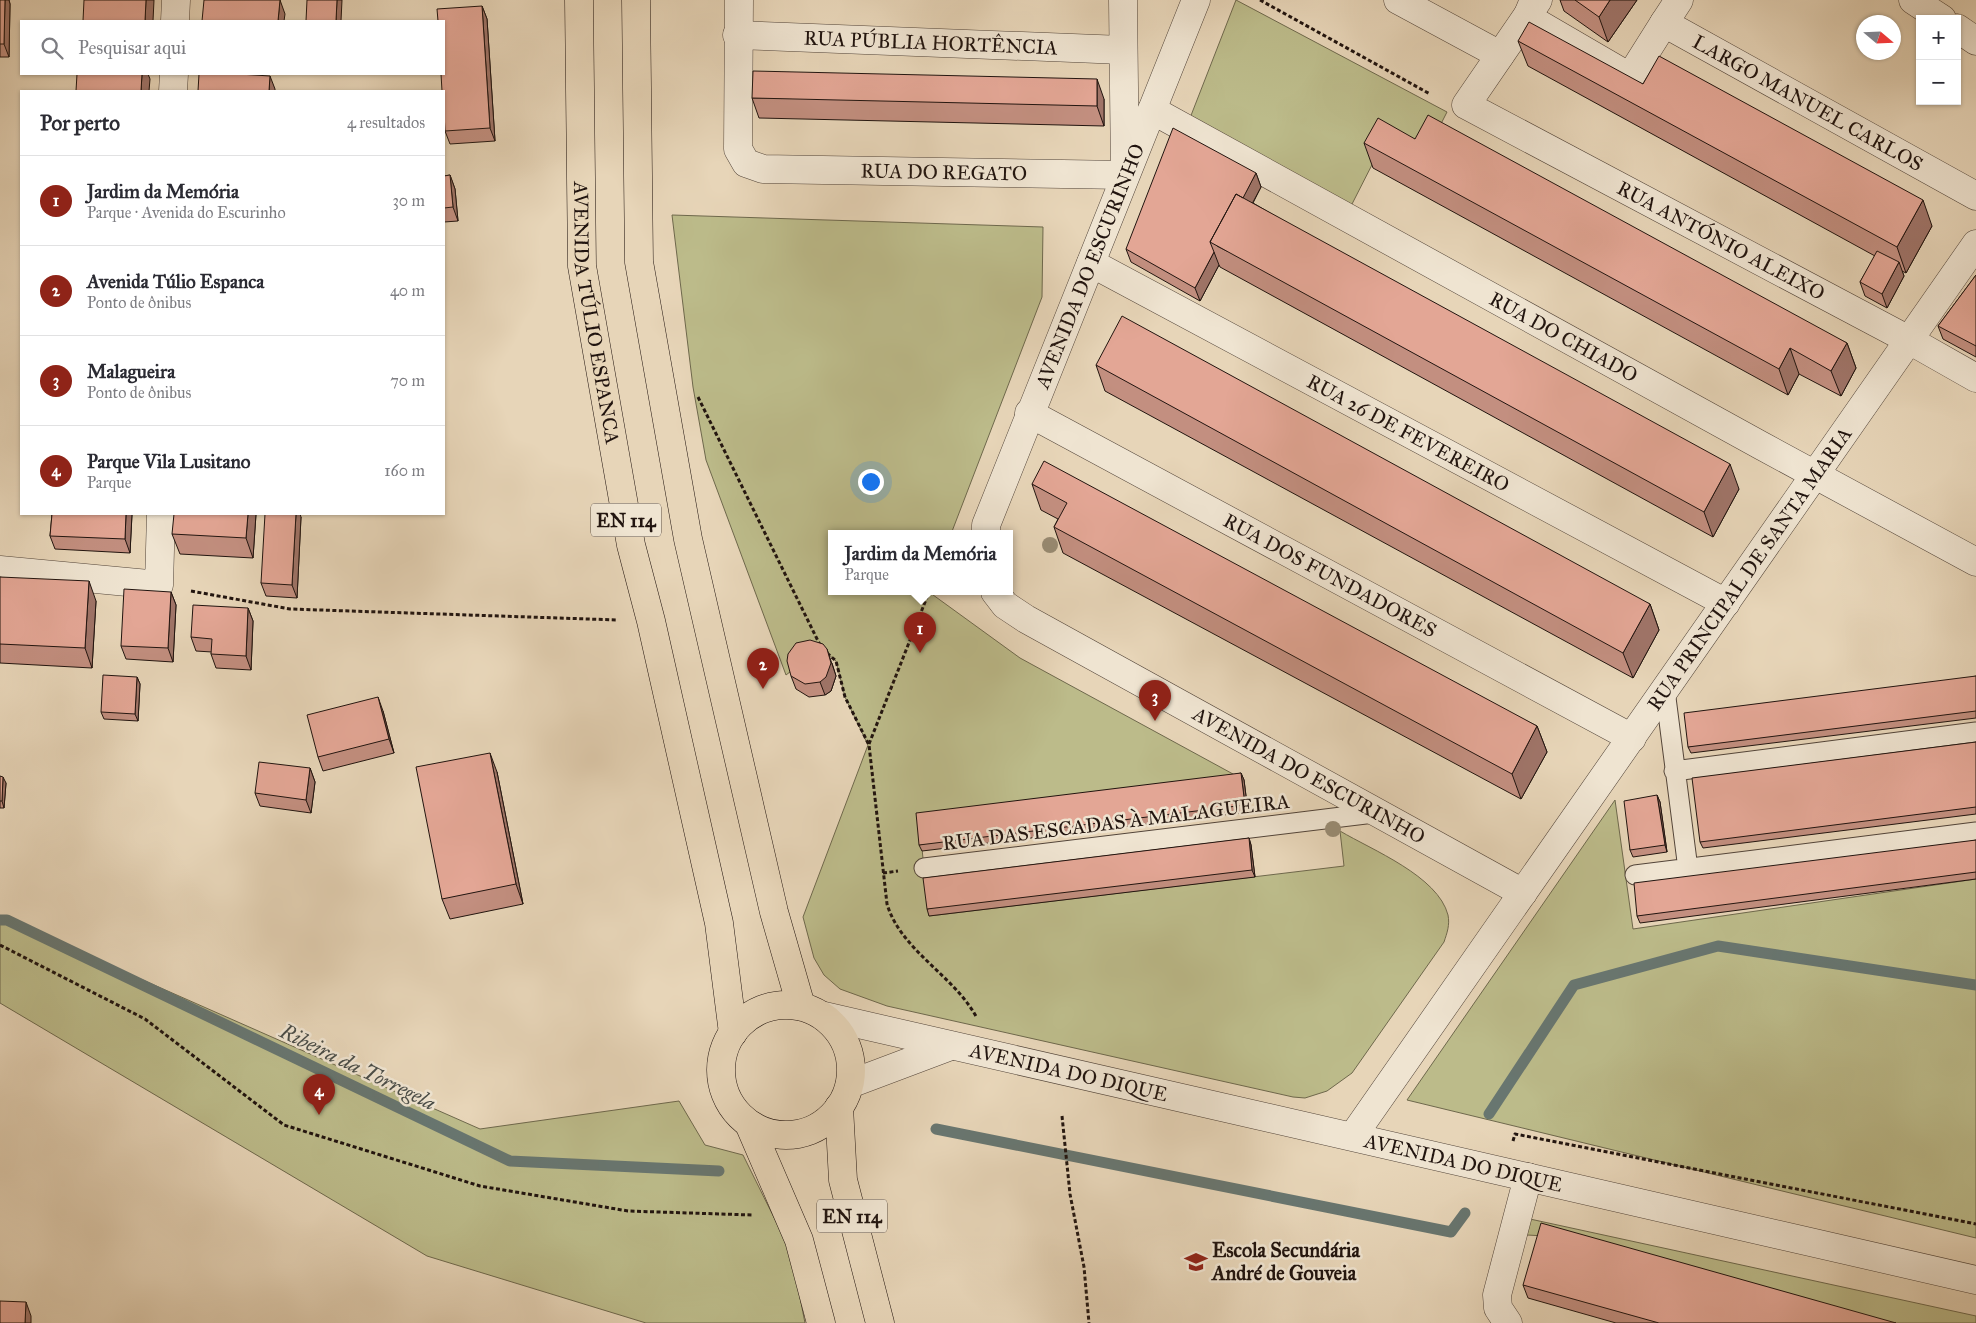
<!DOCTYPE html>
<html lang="pt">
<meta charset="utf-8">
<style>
:root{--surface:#fff;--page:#f2f2f3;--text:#2b2b33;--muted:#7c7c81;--line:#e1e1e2;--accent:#8f2418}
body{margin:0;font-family:"IM FELL Great Primer",serif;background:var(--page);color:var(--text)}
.controls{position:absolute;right:15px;top:15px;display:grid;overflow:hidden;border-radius:0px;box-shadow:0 1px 4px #0004}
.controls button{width:45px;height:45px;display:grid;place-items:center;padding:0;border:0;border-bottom:1px solid var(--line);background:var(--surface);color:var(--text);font:25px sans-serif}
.compass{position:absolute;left:1856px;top:15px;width:45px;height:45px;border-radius:50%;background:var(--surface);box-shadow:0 1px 4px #0004;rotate:109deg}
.you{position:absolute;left:870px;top:481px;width:18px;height:18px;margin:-12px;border:4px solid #fff;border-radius:50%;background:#1a73e8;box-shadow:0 0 0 8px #1a73e833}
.badge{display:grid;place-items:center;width:32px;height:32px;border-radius:50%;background:var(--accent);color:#fff;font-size:16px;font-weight:700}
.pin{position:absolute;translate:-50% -41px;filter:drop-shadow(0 1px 2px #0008)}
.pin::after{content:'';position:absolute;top:26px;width:18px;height:15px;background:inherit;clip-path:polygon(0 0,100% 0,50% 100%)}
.popup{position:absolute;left:828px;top:530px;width:185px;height:65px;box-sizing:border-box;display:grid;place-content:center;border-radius:0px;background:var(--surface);filter:drop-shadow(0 1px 4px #0005);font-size:16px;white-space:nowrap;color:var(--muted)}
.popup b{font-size:19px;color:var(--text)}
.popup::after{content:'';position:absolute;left:50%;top:100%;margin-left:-10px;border:10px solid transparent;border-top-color:var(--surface)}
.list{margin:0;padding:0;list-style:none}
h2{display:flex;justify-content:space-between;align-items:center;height:65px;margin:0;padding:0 20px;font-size:21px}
h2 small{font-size:16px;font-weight:400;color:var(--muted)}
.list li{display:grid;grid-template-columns:32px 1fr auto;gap:15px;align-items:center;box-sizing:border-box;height:90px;padding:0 20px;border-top:1px solid var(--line)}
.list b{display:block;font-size:19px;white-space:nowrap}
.list p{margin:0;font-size:16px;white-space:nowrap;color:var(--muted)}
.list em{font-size:16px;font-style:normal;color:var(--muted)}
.icon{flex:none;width:28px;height:28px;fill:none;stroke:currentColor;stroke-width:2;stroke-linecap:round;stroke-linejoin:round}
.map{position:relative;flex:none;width:1976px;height:1323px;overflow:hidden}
.search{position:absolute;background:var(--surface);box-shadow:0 1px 4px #0004;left:20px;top:20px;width:425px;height:55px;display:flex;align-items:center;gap:12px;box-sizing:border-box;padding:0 18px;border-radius:0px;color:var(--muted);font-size:19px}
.panel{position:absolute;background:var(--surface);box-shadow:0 1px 4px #0004;left:20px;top:90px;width:425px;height:425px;border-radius:0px}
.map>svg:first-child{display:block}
.green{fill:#bcbb8a;stroke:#6e684c}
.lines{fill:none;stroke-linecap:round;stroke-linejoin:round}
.stream{stroke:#687670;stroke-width:11}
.service-casing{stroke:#524439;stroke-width:21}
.minor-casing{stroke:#524439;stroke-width:29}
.primary-casing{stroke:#21140f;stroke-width:29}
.path{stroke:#21140f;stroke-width:3;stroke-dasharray:4 2.5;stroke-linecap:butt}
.service{stroke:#efe4d1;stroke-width:19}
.minor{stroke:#efe4d1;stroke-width:28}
.primary{stroke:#e7d5b8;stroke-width:28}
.tree{fill:#988b73}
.wall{fill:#c38f80;stroke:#21140f}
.shaded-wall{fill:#9f7468;stroke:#21140f}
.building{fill:#e3a695;stroke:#21140f}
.labels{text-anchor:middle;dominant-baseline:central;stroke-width:5;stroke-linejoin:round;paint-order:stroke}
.shield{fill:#efe4d1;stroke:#5f5249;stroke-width:1}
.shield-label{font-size:19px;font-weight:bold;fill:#21140f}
.street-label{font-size:20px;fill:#21140f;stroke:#efe4d1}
.poi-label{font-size:20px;font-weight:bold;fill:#21140f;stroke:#efe4d1;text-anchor:start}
.water-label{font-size:21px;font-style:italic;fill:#4a4d48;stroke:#efe4d1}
</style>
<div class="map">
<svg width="1976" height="1323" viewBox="0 0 1976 1323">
<rect width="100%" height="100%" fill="#e7d5b8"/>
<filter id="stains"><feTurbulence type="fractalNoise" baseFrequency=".004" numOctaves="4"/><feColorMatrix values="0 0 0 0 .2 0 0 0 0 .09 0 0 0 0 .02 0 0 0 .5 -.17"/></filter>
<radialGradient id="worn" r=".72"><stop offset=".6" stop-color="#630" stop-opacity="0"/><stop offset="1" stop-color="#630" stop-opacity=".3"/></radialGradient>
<path class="green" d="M 1236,0 L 1447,112 L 1418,169 L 1380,149 L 1350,208 L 1190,118 Z
M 672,215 L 1043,227 L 1042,297 L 951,534 L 831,534 L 831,592 L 929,592 L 1020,658 L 1244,780 L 919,820 L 929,916 L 1344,866 L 1340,831 C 1372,850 1438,876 1448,915 C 1450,925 1447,933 1444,942 L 1352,1073 L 1327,1091 L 1305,1098 L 1293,1097 L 887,1006 L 840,989 L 824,975 L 814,958 L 803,917 L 868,745 L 845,697 L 836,661 L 821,648 L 786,675 L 706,460 L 693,387 Z
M 1615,800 L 1633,929 L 1976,879 L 1976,1238 L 1407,1100 Z
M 0,919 L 7,920 L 480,1129 L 679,1101 L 705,1145 L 743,1155 L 791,1252 L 805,1323 L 646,1323 L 427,1256 L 0,1003 Z
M 1530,1219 L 1976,1316 L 1976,1323 L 1853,1323 L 1546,1236 L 1527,1235 Z"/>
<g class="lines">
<path class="stream" d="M 0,920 L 7,920 L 510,1161 L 719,1171
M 1489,1114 L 1574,985 L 1718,946 L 1976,985
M 936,1129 L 1451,1232 L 1465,1213"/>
<defs>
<path id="service" d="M 1665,690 L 1688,869
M 1674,771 L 1976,732
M 924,868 L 1374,813
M 1635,875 L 1976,832"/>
<g id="minor">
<path id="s1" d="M 739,0 L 738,149 L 746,163 L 763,169 L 1125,175 L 1123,0"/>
<path d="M 1398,0 L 1500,55"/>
<path d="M 1534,0 L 1527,17 L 1630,77 L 1664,23"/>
<path id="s2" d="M 1538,0 L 1466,105 L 1909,340 L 1976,378"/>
<path id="s3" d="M 1679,0 L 1664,23 L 1976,196"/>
<path d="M 1913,0 L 1942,19"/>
<path d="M 175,21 L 176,0"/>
<path d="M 1957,28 L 1976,41"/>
<path id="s4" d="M 737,35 L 1123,50"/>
<path d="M 173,91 L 174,74"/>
<path id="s5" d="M 1152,110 L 1762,446 L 1976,562"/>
<path id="s6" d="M 1091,263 L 1726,603"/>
<path id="s7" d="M 1029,413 L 1632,738"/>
<path id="s8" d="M 986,534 L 986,525 L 1196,0"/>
<path d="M 0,570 L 159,585 L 161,514"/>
<path id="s9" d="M 995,592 L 1005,605 L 1026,619 L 1523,893"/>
<path id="s10" d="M 824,1016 L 1976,1280"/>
<path d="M 850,1084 L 951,1046"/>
<path id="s11" d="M 1353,1136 L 1976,244"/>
<path d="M 1508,1323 L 1498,1308 L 1497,1295 L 1528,1177"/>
</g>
<g id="primary">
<path id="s12" d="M 579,0 L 582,266 L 631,545 L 651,621 L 719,923 L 733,1033"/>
<path d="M 636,0 L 639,262 L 688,539 L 774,912 L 801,1006"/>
<circle cx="786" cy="1070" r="65"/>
<path d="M 839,1107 L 843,1180 L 880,1323"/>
<path d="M 749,1124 L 799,1240 L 821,1323"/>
</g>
</defs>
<use href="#service" class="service-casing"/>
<use href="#minor" class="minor-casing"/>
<use href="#primary" class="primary-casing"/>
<path class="path" d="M 1260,0 L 1430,94
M 698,397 L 820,645
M 191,591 L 290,609 L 618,620
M 827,653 L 836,661 L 845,697 L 869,745 L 887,904 C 901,951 954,975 977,1018
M 869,744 L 929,592
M 883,873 L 898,871
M 0,945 L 145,1019 L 284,1125 L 480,1186 L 628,1211 L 752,1215
M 1062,1116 L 1070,1194 L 1084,1267 L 1089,1323
M 1513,1141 L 1515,1134 L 1976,1224"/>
<use href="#service" class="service"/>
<use href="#minor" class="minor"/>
<use href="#primary" class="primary"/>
</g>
<g class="tree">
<circle cx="1050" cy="545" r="8"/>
<circle cx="1333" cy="829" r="8"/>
</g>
<path class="wall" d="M 0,0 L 9,0 L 10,4 L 9,57 L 0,57 Z
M 1560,0 L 1637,0 L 1608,42 L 1564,11 Z
M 482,6 L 487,19 L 495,141 L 450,144 L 445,131 Z
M 1518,41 L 1643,84 L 1932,226 L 1906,273 L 1902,271 L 1904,276 L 1887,308 L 1865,296 L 1860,282 L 1875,256 L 1528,66 Z
M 752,98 L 1104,99 L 1104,126 L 759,118 Z
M 1415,139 L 1847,343 L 1856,368 L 1841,396 L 1799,374 L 1788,395 L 1373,168 L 1364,143 Z
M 1256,173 L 1261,187 L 1253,203 L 1739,489 L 1713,537 L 1220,267 L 1219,265 L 1200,301 L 1131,262 L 1126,249 Z
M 450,175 L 455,189 L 458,221 L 444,222 L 444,176 Z
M 1976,275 L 1976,357 L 1943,339 L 1938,326 Z
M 1096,365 L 1650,604 L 1659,630 L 1633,678 L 1105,391 Z
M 1032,484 L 1537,726 L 1547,752 L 1521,799 L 1063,553 L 1054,527 L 1058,519 L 1041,510 Z
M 52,514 L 132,514 L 130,553 L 55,549 L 50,536 Z
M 256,514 L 253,558 L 180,554 L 172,534 Z
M 301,517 L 297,598 L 266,596 L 261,583 Z
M 0,577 L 96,601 L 92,668 L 0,663 Z
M 171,592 L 176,605 L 173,662 L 126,659 L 121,646 Z
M 248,608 L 253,621 L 251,670 L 216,668 L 211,654 L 212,652 L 196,651 L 191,637 Z
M 832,663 L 836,676 L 831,691 L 825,695 L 809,697 L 796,689 L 791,676 Z
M 1976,676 L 1976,718 L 1691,753 L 1688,747 Z
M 137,677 L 140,684 L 138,721 L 104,719 L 101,712 Z
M 383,711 L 394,753 L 323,771 L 318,757 Z
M 1976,742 L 1976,814 L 1703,848 L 1700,842 Z
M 310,768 L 315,782 L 311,813 L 260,806 L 255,793 Z
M 497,772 L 523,904 L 450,919 L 442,899 Z
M 1241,773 L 1244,780 L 1248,812 L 922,851 L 919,845 Z
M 0,776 L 6,783 L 4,808 L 0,808 Z
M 1657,795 L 1660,802 L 1667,852 L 1633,857 L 1630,850 Z
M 1249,838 L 1251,845 L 1255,877 L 929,916 L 927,909 Z
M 1976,840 L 1976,879 L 1640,923 L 1637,916 Z
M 1523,1285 L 1896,1323 L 1616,1323 L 1528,1298 Z"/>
<path class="shaded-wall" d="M 5,0 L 9,0 L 10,4 L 9,57 L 4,44 Z
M 146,0 L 154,0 L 153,21 L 145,21 Z
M 280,0 L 285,14 L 284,21 L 278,21 Z
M 337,0 L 342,0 L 341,21 L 336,21 Z
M 1610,0 L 1637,0 L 1608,42 L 1599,17 Z
M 482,6 L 487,19 L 495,141 L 490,128 Z
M 142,74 L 148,74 L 150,79 L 149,91 L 141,91 Z
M 270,76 L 275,89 L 275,91 L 269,91 Z
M 1097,79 L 1104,99 L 1104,126 L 1097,106 Z
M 1256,173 L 1261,187 L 1227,251 L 1217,246 Z
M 450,175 L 455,189 L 458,221 L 453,207 Z
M 1923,200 L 1932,226 L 1906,273 L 1897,247 Z
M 1214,252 L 1219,265 L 1200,301 L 1195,288 Z
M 1899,262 L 1904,276 L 1887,308 L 1882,294 Z
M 1847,343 L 1856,368 L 1841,396 L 1831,371 Z
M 1790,348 L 1799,374 L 1788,395 L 1779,369 Z
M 1730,464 L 1739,489 L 1713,537 L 1704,512 Z
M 126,514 L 132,514 L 130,553 L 125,539 Z
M 248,514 L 256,514 L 253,558 L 246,538 Z
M 296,514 L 300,514 L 301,517 L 297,598 L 292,585 Z
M 89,581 L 96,601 L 92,668 L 85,648 Z
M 171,592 L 176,605 L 173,662 L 168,648 Z
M 1650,604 L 1659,630 L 1633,678 L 1623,653 Z
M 248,608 L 253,621 L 251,670 L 246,656 Z
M 827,649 L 836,676 L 831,691 L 825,695 L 820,682 Z
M 137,677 L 140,684 L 138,721 L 135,714 Z
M 378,697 L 383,711 L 394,753 L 389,739 Z
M 1537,726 L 1547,752 L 1521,799 L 1512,774 Z
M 490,753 L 497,772 L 523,904 L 516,884 Z
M 310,768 L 315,782 L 311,813 L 306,800 Z
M 1241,773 L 1244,780 L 1248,812 L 1245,805 Z
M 3,777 L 6,783 L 4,808 L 2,801 Z
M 1657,795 L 1660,802 L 1667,852 L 1665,845 Z
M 1249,838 L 1251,845 L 1255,877 L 1252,870 Z
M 26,1302 L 31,1316 L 31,1323 L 25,1323 Z"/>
<path class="building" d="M 0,0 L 5,0 L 4,44 L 0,44 Z
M 84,0 L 146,0 L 145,21 L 83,21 Z
M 204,0 L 280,0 L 278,21 L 202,21 Z
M 307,0 L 337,0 L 336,21 L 306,21 Z
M 1575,0 L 1610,0 L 1599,17 Z
M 482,6 L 490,128 L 445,131 L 444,113 L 444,91 L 442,91 L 441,74 L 444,74 L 444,21 L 438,21 L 437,9 Z
M 1529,22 L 1643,84 L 1659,56 L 1923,200 L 1897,247 L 1518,41 Z
M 753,71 L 1097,79 L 1097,106 L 752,98 Z
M 77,74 L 142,74 L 141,91 L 76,91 Z
M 199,74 L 239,74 L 270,76 L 269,91 L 198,91 Z
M 1428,115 L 1847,343 L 1831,371 L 1790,348 L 1779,369 L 1364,143 L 1378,118 L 1415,139 Z
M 1173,128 L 1256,173 L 1243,198 L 1236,194 L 1210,242 L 1214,252 L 1195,288 L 1126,249 Z
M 450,175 L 453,207 L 444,208 L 444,176 Z
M 1236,194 L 1730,464 L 1704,512 L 1210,242 Z
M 1877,251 L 1899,262 L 1882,294 L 1860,282 Z
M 1976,275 L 1976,346 L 1938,326 Z
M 1122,316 L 1650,604 L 1623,653 L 1096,365 Z
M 1044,461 L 1537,726 L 1512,774 L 1054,527 L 1067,503 L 1032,484 Z
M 52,514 L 126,514 L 125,539 L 50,536 Z
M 174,514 L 248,514 L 246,538 L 172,534 Z
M 265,514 L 296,514 L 292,585 L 261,583 Z
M 0,577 L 89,581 L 85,648 L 0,644 Z
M 124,589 L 171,592 L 168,648 L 121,646 Z
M 193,605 L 248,608 L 246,656 L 211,654 L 212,639 L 191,637 Z
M 810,640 L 823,644 L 827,649 L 831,663 L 826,677 L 820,682 L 805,684 L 791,676 L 787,661 L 788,654 L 796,643 Z
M 103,675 L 137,677 L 135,714 L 101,712 Z
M 1976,676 L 1976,711 L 1688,747 L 1684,713 Z
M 378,697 L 389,739 L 318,757 L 307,715 Z
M 1976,742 L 1976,807 L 1700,842 L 1692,778 Z
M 490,753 L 516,884 L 442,899 L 416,767 Z
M 259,762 L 310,768 L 306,800 L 255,793 Z
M 1241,773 L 1245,805 L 919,845 L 916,813 Z
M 0,776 L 3,777 L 2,801 L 0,801 Z
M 1657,795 L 1665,845 L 1630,850 L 1624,801 Z
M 1249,838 L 1252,870 L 927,909 L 923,878 Z
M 1976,840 L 1976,872 L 1637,916 L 1634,883 Z
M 1541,1223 L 1896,1323 L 1659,1323 L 1523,1285 Z
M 0,1301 L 26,1302 L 25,1323 L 0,1323 Z"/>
<defs>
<symbol id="school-bare" viewBox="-9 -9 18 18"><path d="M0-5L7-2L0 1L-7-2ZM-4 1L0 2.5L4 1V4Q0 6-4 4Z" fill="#8f2418" stroke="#efe4d1" stroke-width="2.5" paint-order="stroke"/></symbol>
</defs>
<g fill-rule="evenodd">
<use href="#school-bare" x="1180" y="1246" width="32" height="32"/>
</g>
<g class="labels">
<g class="shield">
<rect x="591" y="503.5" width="70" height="33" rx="4"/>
<rect x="817" y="1199.5" width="70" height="33" rx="4"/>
</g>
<g class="shield-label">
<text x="626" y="520">EN 114</text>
<text x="852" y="1216">EN 114</text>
</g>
<g class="street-label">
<text stroke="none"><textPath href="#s4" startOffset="194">RUA PÚBLIA HORTÊNCIA</textPath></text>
<text stroke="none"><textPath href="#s3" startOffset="192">LARGO MANUEL CARLOS</textPath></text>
<text stroke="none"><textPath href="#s1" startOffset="364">RUA DO REGATO</textPath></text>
<text stroke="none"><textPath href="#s2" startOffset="416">RUA ANTÓNIO ALEIXO</textPath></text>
<text stroke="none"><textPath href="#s8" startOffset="288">AVENIDA DO ESCURINHO</textPath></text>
<text stroke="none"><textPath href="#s12" startOffset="314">AVENIDA TÚLIO ESPANCA</textPath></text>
<text stroke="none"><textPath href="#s5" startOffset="470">RUA DO CHIADO</textPath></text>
<text stroke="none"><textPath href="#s6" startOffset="360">RUA 26 DE FEVEREIRO</textPath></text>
<text stroke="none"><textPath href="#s11" startOffset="692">RUA PRINCIPAL DE SANTA MARIA</textPath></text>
<text stroke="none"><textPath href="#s7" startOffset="342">RUA DOS FUNDADORES</textPath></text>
<text stroke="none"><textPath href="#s9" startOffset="365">AVENIDA DO ESCURINHO</textPath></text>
<text transform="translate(1116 822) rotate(-7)">RUA DAS ESCADAS À MALAGUEIRA</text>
<text stroke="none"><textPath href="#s10" startOffset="251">AVENIDA DO DIQUE</textPath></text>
<text stroke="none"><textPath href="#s10" startOffset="656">AVENIDA DO DIQUE</textPath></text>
</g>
<g class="poi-label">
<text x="1212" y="1250">Escola Secundária<tspan x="1212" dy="23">André de Gouveia</tspan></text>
</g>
<g class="water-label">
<text transform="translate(358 1067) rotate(26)">Ribeira da Torregela</text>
</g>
</g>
<rect width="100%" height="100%" filter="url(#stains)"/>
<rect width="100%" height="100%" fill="url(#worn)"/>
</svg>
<div class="controls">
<button>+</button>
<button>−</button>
</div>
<svg class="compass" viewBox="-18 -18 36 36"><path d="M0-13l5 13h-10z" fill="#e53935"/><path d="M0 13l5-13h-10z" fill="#7c7c81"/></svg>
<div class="you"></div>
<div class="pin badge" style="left:920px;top:653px">1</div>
<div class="popup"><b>Jardim da Memória</b>Parque</div>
<div class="pin badge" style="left:763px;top:689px">2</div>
<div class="pin badge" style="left:1155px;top:721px">3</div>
<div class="pin badge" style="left:319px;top:1115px">4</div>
<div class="search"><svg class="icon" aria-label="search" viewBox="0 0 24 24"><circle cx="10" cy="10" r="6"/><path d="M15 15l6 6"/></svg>Pesquisar aqui</div>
<section class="panel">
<h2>Por perto<small>4 resultados</small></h2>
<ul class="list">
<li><span class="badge">1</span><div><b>Jardim da Memória</b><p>Parque · Avenida do Escurinho</p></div><em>30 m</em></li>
<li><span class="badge">2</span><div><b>Avenida Túlio Espanca</b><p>Ponto de ônibus</p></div><em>40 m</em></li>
<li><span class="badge">3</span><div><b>Malagueira</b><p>Ponto de ônibus</p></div><em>70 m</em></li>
<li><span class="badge">4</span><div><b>Parque Vila Lusitano</b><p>Parque</p></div><em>160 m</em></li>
</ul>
</section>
</div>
